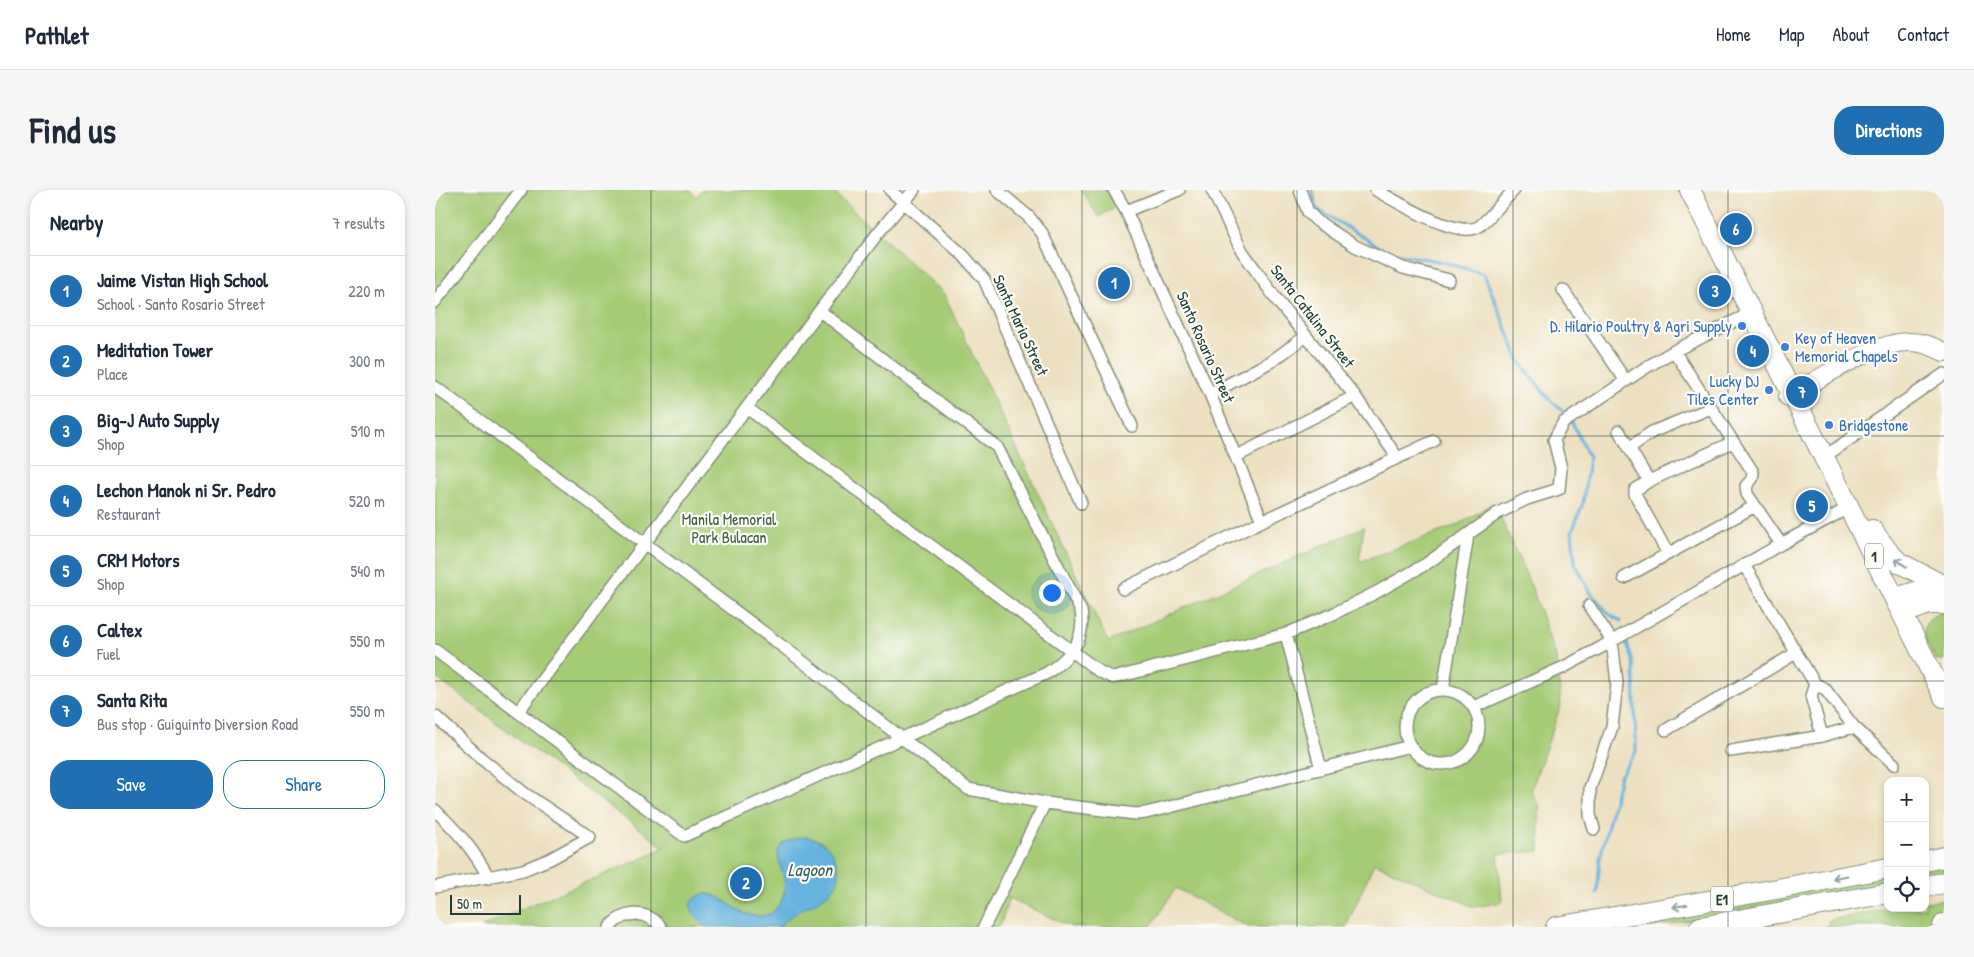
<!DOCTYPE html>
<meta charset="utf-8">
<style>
:root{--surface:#fff;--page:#f6f6f7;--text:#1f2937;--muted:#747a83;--line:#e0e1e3;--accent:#1f6fb2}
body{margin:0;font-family:"Patrick Hand",sans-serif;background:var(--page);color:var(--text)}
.controls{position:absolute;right:15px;bottom:15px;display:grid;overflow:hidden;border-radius:10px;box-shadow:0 2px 8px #0003}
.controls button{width:45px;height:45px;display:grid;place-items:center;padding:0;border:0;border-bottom:1px solid var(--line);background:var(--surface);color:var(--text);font:25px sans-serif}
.scale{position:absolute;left:15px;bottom:12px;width:71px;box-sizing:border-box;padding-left:5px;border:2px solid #1f3d34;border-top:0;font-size:14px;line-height:18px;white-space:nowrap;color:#1f3d34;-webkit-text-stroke:4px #fdfcf7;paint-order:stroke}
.you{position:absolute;left:616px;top:402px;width:18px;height:18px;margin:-12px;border:4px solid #fff;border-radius:50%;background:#1a73e8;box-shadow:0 0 0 8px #1a73e833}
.badge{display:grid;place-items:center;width:32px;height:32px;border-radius:50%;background:var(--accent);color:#fff;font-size:16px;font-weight:700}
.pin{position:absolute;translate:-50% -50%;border:2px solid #fff;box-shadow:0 1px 5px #0006}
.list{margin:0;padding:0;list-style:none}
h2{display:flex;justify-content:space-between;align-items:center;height:65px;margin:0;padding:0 20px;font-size:21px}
h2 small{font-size:16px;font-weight:400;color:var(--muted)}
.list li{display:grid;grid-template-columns:32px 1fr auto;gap:15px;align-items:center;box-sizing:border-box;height:70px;padding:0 20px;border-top:1px solid var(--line)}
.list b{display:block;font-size:19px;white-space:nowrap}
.list p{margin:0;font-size:16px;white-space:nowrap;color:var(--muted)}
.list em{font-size:16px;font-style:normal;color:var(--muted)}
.actions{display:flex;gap:10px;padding:15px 20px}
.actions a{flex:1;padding:11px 0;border:1px solid var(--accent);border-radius:20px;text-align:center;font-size:18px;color:var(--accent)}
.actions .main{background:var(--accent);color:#fff}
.icon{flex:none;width:28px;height:28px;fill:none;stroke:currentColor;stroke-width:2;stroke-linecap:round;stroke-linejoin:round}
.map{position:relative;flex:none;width:1509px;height:737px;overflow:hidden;border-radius:20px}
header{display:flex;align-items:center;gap:30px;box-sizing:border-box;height:70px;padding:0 25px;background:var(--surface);border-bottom:1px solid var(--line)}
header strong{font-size:24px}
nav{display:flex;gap:28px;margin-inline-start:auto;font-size:18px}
.intro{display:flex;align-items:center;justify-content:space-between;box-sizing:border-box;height:120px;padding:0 30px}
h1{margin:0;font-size:35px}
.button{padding:12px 22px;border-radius:20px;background:var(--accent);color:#fff;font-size:18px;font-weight:700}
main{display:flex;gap:30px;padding:0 30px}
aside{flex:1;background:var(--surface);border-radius:20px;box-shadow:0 2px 8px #0003}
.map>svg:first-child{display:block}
.green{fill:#a5cb75;stroke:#628454}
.water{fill:#66b3df;stroke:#42788a}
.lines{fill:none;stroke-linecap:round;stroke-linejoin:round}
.stream{stroke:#66b3df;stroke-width:3}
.street-casing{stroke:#868e7a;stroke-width:14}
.primary-casing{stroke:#868e7a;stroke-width:20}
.highway-casing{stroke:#868e7a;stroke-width:22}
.street{stroke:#fff;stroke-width:11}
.primary{stroke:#fff;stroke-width:18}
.highway{stroke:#fff;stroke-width:20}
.oneway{stroke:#8f9e9a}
.grid{fill:none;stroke:#1f3d34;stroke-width:1;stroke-opacity:0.55}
.shop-dot{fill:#3f7fe0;stroke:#fdfcf7;stroke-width:2}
.labels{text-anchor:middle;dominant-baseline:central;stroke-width:4.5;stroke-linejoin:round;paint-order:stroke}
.shield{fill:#fdfcf7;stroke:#62766e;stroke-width:1}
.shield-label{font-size:15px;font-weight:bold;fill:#1f3d34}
.street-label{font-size:16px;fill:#1f3d34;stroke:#fdfcf7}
.shop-label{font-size:16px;fill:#366cbe;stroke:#fdfcf7;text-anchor:end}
.park-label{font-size:16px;fill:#406044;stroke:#fdfcf7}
.water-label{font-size:18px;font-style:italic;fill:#346067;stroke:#fdfcf7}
</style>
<header>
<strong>Pathlet</strong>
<nav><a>Home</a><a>Map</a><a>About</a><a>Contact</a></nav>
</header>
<div class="intro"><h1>Find us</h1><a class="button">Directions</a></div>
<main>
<aside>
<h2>Nearby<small>7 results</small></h2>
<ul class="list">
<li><span class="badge">1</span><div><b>Jaime Vistan High School</b><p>School · Santo Rosario Street</p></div><em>220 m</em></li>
<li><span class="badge">2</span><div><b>Meditation Tower</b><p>Place</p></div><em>300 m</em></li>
<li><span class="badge">3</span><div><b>Big-J Auto Supply</b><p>Shop</p></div><em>510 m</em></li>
<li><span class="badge">4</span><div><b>Lechon Manok ni Sr. Pedro</b><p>Restaurant</p></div><em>520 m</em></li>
<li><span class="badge">5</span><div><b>CRM Motors</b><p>Shop</p></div><em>540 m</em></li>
<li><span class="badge">6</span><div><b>Caltex</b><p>Fuel</p></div><em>550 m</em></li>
<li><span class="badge">7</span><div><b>Santa Rita</b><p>Bus stop · Guiguinto Diversion Road</p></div><em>550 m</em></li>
</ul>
<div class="actions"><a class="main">Save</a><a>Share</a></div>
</aside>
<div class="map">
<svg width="1509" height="737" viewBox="0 0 1509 737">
<rect width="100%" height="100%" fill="#fdfcf7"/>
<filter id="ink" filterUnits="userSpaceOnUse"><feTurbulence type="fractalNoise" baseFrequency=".02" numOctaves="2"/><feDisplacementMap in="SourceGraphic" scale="10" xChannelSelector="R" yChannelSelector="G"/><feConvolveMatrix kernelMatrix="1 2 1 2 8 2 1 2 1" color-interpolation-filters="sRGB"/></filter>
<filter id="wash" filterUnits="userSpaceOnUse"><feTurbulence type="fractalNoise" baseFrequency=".0096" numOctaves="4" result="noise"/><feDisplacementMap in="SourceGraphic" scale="20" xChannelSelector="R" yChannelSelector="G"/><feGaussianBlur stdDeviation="1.12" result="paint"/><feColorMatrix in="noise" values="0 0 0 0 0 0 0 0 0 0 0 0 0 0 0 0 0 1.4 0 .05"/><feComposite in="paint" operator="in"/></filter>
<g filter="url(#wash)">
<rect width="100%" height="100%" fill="#ede0c0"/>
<path class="green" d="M 0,0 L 255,0 L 262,7 L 267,0 L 396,0 L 509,104 L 673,452 L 929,337 L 924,372 L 1023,335 L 1059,313 L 1097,398 L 1121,467 L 1126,515 L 1096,601 L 1104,614 L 1105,661 L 1063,664 L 1067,712 L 1039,717 L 939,673 L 911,737 L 813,737 L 741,698 L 715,737 L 636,737 L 574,708 L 565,737 L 47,737 L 93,716 L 211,667 L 229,657 L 0,487 Z
M 646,0 L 671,0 L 681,16 L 664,27 Z
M 1509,422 L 1509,471 L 1500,469 C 1489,449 1479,430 1509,422 Z
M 1509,674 L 1509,683 L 1490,687 L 1490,677 Z
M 1453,683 L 1453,694 L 1217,737 L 1151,737 Z
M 1509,709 L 1509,728 L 1504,737 L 1391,737 L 1395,730 L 1458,718 L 1490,718 L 1490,712 Z"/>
<path class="water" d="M 365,647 C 385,646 399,658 403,678 C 405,686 404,692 398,699 C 383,716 358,719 344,737 L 272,737 L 258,724 L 255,714 C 280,682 299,737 335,724 C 342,719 348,711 349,702 C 352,687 342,674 343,660 L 350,652 Z"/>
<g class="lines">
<path class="stream" d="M 877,0 L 882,19 L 953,62 L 1008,72 L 1049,84 L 1085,172 L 1114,209 L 1135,228 L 1154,267 L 1148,313 L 1137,342 L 1140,373 L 1155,402 L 1174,424 L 1186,431
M 1162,704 L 1165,668 L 1185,586 L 1201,562 L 1199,476 L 1192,453"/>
</g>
</g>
<g filter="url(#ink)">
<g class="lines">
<defs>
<path id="street" d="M 455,0 L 528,65 L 549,89 L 646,313
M 562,0 L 594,27 L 607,43 L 697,236
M 679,0 L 691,21 L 775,204 L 827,331
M 777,0 L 807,61 L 844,113 L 920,206 L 962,267
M 865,0 L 873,22 L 882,31 L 920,56 L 968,78 L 1014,90
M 941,0 C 962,12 1018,46 1041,38 C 1048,36 1072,7 1079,0
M 691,21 L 744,0
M 1128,100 L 1191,191
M 0,112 L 86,0
M 1239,161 L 1318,282 L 1317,289 L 1311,296 L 1312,304 L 1346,354
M 0,197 L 363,468 L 533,599 L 610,613 L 701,624 L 711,623 L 975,556
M 775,204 L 837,171 L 871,146
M 312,218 L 665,482 L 678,488 L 851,444 L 898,424 L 942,402 L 991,374 L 1063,323 L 1092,309 L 1124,299 L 1126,278 L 1119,250 L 1128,233 L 1210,178 L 1239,161 L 1316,123
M 1184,241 L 1214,291
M 1194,258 L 1217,242 L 1276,218
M 802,266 L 920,206
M 1389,267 L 1509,184
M 1233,364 L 1200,304 L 1200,300 L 1214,291 L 1298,252
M 1309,375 L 1380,494 L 1390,499 L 1419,537 L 1459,574
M 1189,388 L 1320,316
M 688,399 L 827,331 L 999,251
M 1154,416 L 1177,451 L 1182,493 L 1177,537 L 1155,598 L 1155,625 L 1159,639
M 851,444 L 886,579
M 0,460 L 249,646 L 612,483 C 635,467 651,451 646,421 L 562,257 L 385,121
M 1380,494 L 1376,506 L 1387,546
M 1008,499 L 1033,345
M970 537a37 37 0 1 1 74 0a37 37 0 1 1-74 0Z
M 1039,517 L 1127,478 L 1165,458 L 1346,354 L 1415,317
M 83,522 L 443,43 L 479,0
M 0,526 L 47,569 L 89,603 L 155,647 L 115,669 L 88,680 L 0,697
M 1231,540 L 1361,463
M 1296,561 L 1387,546 L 1419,537
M 0,620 C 24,643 38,659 54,688
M 175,737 C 189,720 212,720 226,737
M 549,737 L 610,613"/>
<path id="primary" d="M 1353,207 C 1383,190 1442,150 1476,152 C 1488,152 1499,157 1509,162"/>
<path id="highway" d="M 1255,0 L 1509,507
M 1437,340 L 1455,364 L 1465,373 L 1509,396
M 1460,408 L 1487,400 L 1509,400
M 1468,423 L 1494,414 L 1509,414
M 1490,671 L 1509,667
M 1490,696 L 1509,693
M 1121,737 L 1342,699 L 1453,678
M 1265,737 L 1453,703
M 1508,737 L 1509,734"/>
</defs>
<use href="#street" class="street-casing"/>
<use href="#primary" class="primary-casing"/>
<use href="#highway" class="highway-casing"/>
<use href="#street" class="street"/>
<use href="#primary" class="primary"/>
<use href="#highway" class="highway"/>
</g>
<defs><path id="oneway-shaft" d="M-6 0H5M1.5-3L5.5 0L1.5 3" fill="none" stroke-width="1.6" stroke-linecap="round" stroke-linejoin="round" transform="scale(1.25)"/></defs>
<g class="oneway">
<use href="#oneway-shaft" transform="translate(1466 373) rotate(-144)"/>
<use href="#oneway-shaft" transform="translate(1405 687) rotate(169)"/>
<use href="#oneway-shaft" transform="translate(1245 716) rotate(170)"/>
</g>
</g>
<path class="grid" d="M 216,0 L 216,737M 431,0 L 431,737M 647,0 L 647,737M 862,0 L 862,737M 1078,0 L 1078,737M 1293,0 L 1293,737M 0,246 L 1509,246M 0,491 L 1509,491"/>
<g class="shop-dot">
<circle cx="1307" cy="136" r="5"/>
<circle cx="1350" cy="157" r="5"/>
<circle cx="1334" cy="200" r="5"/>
<circle cx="1394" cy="235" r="5"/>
</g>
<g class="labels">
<g class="shield">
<rect x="1430" y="353.5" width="18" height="25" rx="4"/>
<rect x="1276" y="696.5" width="22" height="25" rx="4"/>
</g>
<g class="shield-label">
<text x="1439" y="366">1</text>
<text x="1287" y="709">E1</text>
</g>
<g class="street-label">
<text transform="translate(878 126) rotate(52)">Santa Catalina Street</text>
<text transform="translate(586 135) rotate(65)">Santa Maria Street</text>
<text transform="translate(771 157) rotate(66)">Santo Rosario Street</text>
</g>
<g class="shop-label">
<text x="1297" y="136">D. Hilario Poultry &amp; Agri Supply</text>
<text x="1360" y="148" text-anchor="start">Key of Heaven<tspan x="1360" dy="18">Memorial Chapels</tspan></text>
<text x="1324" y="191">Lucky DJ<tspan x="1324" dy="18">Tiles Center</tspan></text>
<text x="1404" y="235" text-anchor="start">Bridgestone</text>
</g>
<g class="park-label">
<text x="294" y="329">Manila Memorial<tspan x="294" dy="18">Park Bulacan</tspan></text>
</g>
<g class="water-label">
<text x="375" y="679">Lagoon</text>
</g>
</g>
</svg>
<div class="controls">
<button>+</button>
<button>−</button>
<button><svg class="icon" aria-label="locate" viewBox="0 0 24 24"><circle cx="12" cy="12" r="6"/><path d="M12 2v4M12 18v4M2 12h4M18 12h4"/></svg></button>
</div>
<div class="scale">50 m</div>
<div class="you"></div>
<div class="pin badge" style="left:679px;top:93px">1</div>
<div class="pin badge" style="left:311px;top:693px">2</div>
<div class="pin badge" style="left:1280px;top:101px">3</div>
<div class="pin badge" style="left:1318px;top:161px">4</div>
<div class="pin badge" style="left:1377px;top:316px">5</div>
<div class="pin badge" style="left:1301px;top:39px">6</div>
<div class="pin badge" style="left:1367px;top:202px">7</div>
</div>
</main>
